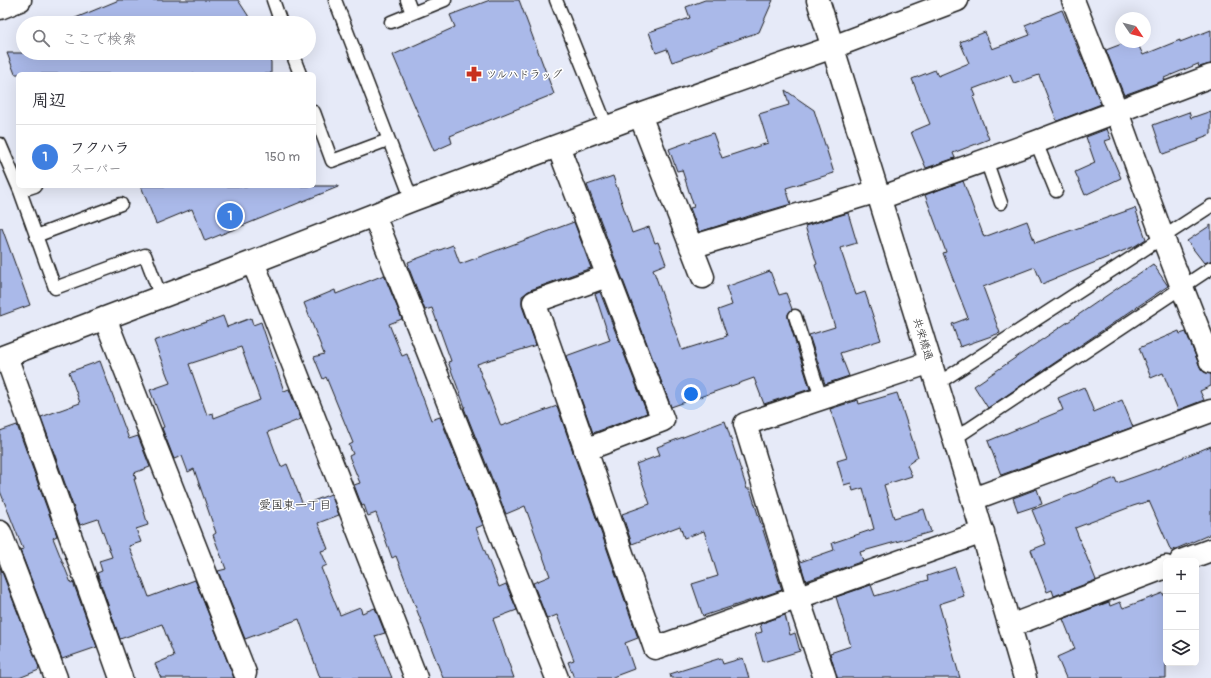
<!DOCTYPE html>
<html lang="ja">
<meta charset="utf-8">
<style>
:root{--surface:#fff;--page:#f2f2f3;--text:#2b2b33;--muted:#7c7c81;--line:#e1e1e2;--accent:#0f766e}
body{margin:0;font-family:Pangolin,"Klee One",sans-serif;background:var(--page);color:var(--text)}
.controls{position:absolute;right:12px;bottom:12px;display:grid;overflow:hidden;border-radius:6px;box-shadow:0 4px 16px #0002}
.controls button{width:36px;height:36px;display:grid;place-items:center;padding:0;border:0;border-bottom:1px solid var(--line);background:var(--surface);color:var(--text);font:20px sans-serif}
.compass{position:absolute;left:1115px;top:12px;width:36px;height:36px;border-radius:50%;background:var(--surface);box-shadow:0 4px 16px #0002;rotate:125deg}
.you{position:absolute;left:691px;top:394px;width:14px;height:14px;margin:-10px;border:3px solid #fff;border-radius:50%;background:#1a73e8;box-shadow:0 0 0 6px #1a73e833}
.badge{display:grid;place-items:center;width:26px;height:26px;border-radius:50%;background:var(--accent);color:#fff;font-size:13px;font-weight:700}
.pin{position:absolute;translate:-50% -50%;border:2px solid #fff;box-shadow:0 1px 4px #0006}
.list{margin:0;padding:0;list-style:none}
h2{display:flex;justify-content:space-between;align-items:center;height:52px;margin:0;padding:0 16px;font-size:17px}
h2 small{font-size:13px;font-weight:400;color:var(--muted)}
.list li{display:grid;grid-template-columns:26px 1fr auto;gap:12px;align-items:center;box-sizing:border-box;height:64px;padding:0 16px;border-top:1px solid var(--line)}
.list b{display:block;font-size:15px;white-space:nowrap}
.list p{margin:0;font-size:13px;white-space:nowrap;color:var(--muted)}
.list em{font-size:13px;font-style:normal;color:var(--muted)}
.icon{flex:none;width:22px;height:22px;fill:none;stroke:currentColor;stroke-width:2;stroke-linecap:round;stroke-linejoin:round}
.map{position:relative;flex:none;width:1211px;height:678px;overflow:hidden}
.search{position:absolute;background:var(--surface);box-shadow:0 4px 16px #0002;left:16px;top:16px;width:300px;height:44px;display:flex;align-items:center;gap:10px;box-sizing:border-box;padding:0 14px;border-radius:22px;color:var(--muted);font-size:15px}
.panel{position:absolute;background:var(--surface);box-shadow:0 4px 16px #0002;left:16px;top:72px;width:300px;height:116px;border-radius:6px}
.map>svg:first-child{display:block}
.building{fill:#aab9e9;stroke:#1c1c1c;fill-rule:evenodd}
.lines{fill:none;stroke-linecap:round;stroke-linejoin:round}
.lane-casing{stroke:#1c1c1c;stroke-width:15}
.street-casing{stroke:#1c1c1c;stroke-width:25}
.secondary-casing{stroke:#1c1c1c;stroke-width:25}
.primary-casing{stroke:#1c1c1c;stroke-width:25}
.lane{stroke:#fff;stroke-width:12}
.street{stroke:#fff;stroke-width:22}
.secondary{stroke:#fff;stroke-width:22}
.primary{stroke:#fff;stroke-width:22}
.labels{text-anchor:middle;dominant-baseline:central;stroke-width:3;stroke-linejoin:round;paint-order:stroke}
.poi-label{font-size:11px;fill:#1c1c1c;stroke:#fff;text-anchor:start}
.street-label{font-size:11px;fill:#1c1c1c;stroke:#fff}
.neighbourhood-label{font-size:12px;fill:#1c1c1c;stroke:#fff}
</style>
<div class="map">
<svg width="1211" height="678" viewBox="0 0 1211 678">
<rect width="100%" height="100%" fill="#e6eaf8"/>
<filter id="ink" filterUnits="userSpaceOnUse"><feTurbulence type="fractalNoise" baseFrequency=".025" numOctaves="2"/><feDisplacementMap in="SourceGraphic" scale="8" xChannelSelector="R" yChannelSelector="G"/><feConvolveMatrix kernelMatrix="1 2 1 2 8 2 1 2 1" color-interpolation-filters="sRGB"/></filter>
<g filter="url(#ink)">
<path class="building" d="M 119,0 L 238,0 L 253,23 L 75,23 L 73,19 Z
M 490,0 L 519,0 L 554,94 L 450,136 L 452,143 L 434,151 L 393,55 L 455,27 L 450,15 Z
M 705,0 L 773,0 L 759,32 L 672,62 L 667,49 L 656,53 L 649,32 L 690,18 L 686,7 Z
M 1062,10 L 1101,104 L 1057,121 L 1039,75 L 1014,84 L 1010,75 L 973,89 L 976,96 L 973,97 L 989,139 L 953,153 L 955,158 L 926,168 L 911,132 L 930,124 L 912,79 L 935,70 L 938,76 L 969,63 L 960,42 L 985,32 L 992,49 L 1030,35 L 1025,25 Z
M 1211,30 L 1211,64 L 1199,67 L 1198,64 L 1164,78 L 1165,80 L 1124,95 L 1106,50 L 1127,42 L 1137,42 L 1143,55 L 1180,40 L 1180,42 Z
M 7,53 L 267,53 L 271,62 L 271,74 L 15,74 Z
M 785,90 L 814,110 L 834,173 L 786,188 L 791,204 L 764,212 L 764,211 L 743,218 L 699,232 L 690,208 L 694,207 L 682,170 L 677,171 L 669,149 L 713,133 L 722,158 L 768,143 L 759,114 L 789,105 Z
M 1211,111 L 1211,134 L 1198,139 L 1199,141 L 1163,154 L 1153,125 L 1189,112 L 1191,118 Z
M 1107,129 L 1111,139 L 1105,141 L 1121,178 L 1085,195 L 1075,172 L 1095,163 L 1086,137 Z
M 613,176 L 632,233 L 649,227 L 655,243 L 658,242 L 666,264 L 653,269 L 682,350 L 727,336 L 718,310 L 732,305 L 726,287 L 770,271 L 779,295 L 786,293 L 792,309 L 788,314 L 788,318 L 810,389 L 764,404 L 754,378 L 671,407 L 587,185 Z
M 963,181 L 984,237 L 1027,221 L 1035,243 L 1135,208 L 1146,239 L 1135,246 L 1042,284 L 1035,267 L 983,287 L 1000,333 L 960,347 L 952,324 L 968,318 L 943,253 L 946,252 L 925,195 Z
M 141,186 L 338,186 L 338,187 L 205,241 L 192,209 L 156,224 Z
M 848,213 L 857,243 L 840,248 L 856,295 L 865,292 L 881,340 L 840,353 L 849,376 L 825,384 L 809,335 L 835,327 L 815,265 L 817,264 L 805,226 Z
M 574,222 L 591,268 L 530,290 L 525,294 L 522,296 L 522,306 L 536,345 L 477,364 L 501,426 L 557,406 L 638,638 L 625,643 L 634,669 L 610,678 L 574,678 L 568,662 L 574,660 L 557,615 L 547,619 L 533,583 L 550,576 L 525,506 L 506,514 L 464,408 L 465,407 L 448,362 L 451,361 L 432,308 L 425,310 L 408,266 L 409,265 L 408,262 L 453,245 L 460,264 Z
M 1211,225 L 1211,261 L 1204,263 L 1187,241 Z
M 0,228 L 2,228 L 30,305 L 0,316 Z
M 1153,264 L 1168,286 L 988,408 L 974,386 Z
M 384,275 L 402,319 L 389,324 L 402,356 L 407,354 L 431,420 L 440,417 L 483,525 L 476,528 L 499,587 L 506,584 L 517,610 L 493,619 L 514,678 L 443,678 L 396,556 L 392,558 L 376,513 L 368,516 L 364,505 L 362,506 L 354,485 L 360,483 L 349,456 L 353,454 L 349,445 L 353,443 L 326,377 L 323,379 L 314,357 L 324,354 L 304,303 L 335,290 L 336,294 Z
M 600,292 L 647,413 L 593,433 L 566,356 L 610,340 L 595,294 Z
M 223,316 L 227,327 L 251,318 L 253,325 L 261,322 L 284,391 L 289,389 L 301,419 L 268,432 L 281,467 L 287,464 L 303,505 L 331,494 L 339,515 L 318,523 L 328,549 L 321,551 L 327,565 L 321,568 L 340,615 L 360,607 L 362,613 L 375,608 L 385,633 L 375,636 L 392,678 L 320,678 L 299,619 L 245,639 L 218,571 L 226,569 L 213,535 L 216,533 L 194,469 L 188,472 L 182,456 L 174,459 L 162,428 L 164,427 L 150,390 L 170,383 L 154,341 ZM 241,347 L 260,400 L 214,418 L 213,413 L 207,415 L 189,364 Z
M 1179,331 L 1180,334 L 1186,332 L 1200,367 L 1204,372 L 1211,374 L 1211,386 L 1200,391 L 1204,400 L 1178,410 L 1163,373 L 1151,378 L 1139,348 Z
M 100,361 L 129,439 L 138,436 L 150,467 L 134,473 L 136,479 L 134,479 L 148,525 L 136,529 L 141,542 L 129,546 L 141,578 L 142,578 L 149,597 L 195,580 L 234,678 L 161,678 L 155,664 L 174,656 L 162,624 L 120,639 L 97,573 L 102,571 L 99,561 L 112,557 L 98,519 L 80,525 L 41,417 L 80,403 L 69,372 Z
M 1084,387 L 1094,412 L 1122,400 L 1133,427 L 1001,475 L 988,441 L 1063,410 L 1058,398 Z
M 897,393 L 918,457 L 907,465 L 912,476 L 884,485 L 894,518 L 924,509 L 931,532 L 860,552 L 863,561 L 806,581 L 800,562 L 834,550 L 832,543 L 874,529 L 863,488 L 853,491 L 851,483 L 844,485 L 837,461 L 847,458 L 830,409 L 858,400 L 859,404 Z
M 725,421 L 747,489 L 750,489 L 782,590 L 703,616 L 692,584 L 718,576 L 704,531 L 684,538 L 680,526 L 632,544 L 622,514 L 650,504 L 636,464 L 660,455 L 657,447 Z
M 17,425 L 57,536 L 53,538 L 71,583 L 73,582 L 97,647 L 62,659 L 20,550 L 23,549 L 0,491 L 0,431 Z
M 1211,446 L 1211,534 L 1171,551 L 1149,501 L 1133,506 L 1075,528 L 1096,580 L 1054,596 L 1052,590 L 1047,592 L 1031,550 L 1046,544 L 1032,510 L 1115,478 L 1117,483 L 1162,467 L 1162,466 Z
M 1037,489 L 1042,504 L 1018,512 L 1013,498 Z
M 0,567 L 39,667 L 38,668 L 39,670 L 19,678 L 0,678 Z
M 955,567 L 964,596 L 939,604 L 960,678 L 837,678 L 830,653 L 851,646 L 836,597 L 871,585 L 875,596 L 928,580 L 927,576 Z
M 1163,593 L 1166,601 L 1166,678 L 1066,678 L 1057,657 L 1075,649 L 1063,619 L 1109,602 L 1110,606 L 1120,602 L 1123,608 Z
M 785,615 L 790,635 L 795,633 L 800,651 L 763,662 L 755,634 L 762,632 L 760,624 Z
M 721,658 L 723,664 L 743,658 L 749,678 L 671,678 L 670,674 Z"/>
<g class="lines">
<defs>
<path id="lane" d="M 273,0 L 281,23
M 335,0 L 412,200
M 407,0 L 412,13
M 556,0 L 607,127
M 391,22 L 445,0
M 292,53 L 300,74
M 314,112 L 332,161 L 388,140
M 1036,142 L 1056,191
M 0,144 L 20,191 L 55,288 L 145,255 L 161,297
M 986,160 L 1001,203
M 20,191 L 35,186
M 36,236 L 121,204
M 795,316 L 821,398
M 937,384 L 1211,206
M 954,439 L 1211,268"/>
<path id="street" d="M 1073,0 L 1117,112 L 1163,238 L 1211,362
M 640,115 L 703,277
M 558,146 L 663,420 L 585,450
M 880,198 L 1036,142 L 1211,76
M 374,215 L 557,678
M 691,247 L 878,191
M 253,262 L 416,678
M 607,276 L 534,302 L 655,648 L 983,532
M 105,318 L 245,673
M 6,356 L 121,678
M 0,358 L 253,262 L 412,200 L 640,115 L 833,47 L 957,0
M 973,499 L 1211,411
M 0,532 L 56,678
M 1181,561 L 1211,550
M 1010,626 L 1166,567
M 825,678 L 798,598 L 745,424 L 931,362"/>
<path id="secondary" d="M 818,0 L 969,487 L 1025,678"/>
<path id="primary" d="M 0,8 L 20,0"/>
</defs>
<use href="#lane" class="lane-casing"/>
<use href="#street" class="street-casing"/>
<use href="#secondary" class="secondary-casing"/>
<use href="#primary" class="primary-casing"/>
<use href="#lane" class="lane"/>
<use href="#street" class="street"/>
<use href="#secondary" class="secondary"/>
<use href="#primary" class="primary"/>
</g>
</g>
<defs>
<symbol id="pharmacy-bare" viewBox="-9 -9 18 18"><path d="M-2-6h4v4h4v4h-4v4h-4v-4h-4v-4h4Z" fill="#c8321e" stroke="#fff" stroke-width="2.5" paint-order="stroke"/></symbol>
</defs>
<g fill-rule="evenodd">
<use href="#pharmacy-bare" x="463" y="63" width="22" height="22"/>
</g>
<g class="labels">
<g class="poi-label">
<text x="486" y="74">ツルハドラッグ</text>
</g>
<g class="street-label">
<text transform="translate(923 339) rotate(73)">共栄橋通</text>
</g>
<g class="neighbourhood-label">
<text x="295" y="505">愛国東一丁目</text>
</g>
</g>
</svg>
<div class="controls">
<button>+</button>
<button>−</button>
<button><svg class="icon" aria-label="layers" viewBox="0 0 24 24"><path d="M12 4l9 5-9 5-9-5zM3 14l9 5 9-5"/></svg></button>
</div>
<svg class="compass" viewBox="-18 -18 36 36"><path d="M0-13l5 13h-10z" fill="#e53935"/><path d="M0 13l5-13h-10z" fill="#7c7c81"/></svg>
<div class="you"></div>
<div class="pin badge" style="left:230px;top:216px;background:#3f7fe0">1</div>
<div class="search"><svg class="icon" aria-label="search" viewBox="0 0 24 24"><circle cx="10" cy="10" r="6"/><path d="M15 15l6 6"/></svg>ここで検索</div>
<section class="panel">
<h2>周辺<small></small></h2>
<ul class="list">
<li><span class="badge" style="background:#3f7fe0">1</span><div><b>フクハラ</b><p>スーパー</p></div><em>150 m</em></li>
</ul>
</section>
</div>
